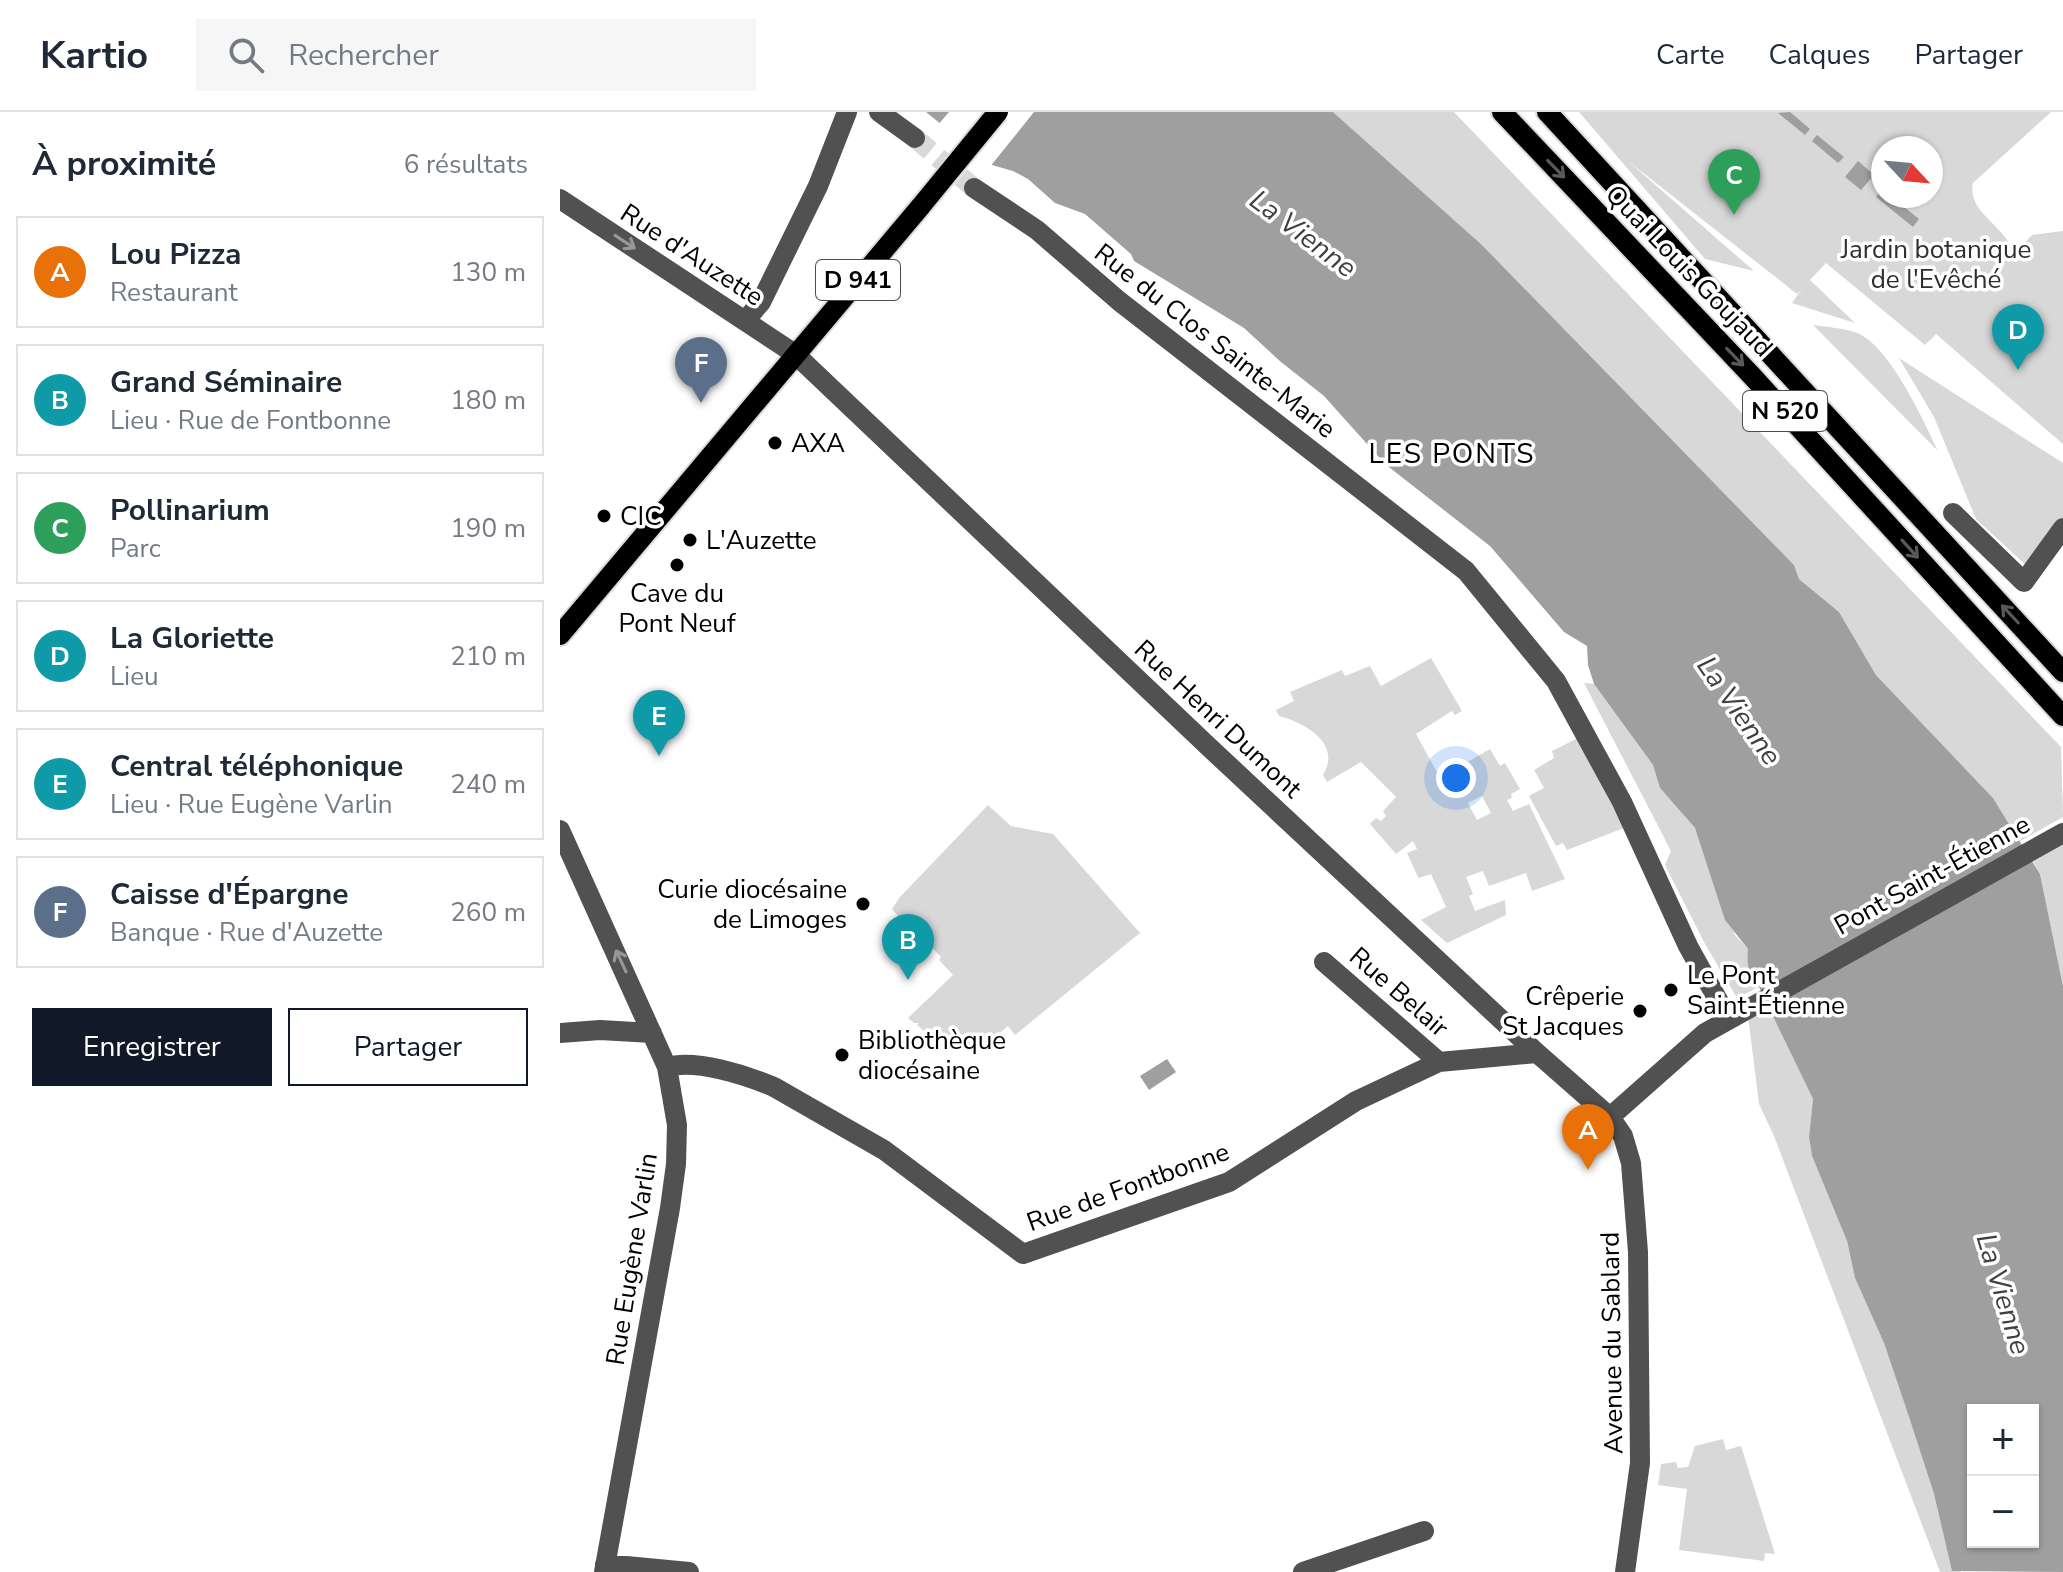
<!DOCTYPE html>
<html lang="fr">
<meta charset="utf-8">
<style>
:root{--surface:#fff;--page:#f6f6f7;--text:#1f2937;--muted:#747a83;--line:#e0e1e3;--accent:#111827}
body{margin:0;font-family:"Nunito Sans",sans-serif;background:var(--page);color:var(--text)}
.controls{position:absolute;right:24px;bottom:24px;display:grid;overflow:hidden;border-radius:0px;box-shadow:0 2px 6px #0004}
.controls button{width:72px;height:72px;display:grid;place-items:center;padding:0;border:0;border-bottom:2px solid var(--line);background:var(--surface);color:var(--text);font:40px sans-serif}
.compass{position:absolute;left:1311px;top:24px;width:72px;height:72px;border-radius:50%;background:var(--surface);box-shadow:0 2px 6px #0004;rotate:116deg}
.you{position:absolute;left:896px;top:666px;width:28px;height:28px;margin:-20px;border:6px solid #fff;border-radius:50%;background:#1a73e8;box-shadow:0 0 0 12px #1a73e833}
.badge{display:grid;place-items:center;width:52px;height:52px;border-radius:50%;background:var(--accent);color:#fff;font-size:26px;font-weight:700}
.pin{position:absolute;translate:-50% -66px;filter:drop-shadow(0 2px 4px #0008)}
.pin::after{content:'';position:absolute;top:42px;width:28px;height:24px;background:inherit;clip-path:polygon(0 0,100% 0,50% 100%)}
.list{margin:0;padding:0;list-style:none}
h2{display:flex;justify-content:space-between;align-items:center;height:104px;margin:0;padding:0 32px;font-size:34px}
h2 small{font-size:26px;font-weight:400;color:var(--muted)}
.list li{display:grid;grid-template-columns:52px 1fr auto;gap:24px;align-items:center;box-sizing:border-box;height:112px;margin:0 16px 16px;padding:0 16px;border:2px solid var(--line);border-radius:0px}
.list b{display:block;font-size:30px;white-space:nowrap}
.list p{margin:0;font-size:26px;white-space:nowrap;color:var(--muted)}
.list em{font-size:26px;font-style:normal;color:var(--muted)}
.actions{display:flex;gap:16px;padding:24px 32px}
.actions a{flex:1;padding:18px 0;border:2px solid var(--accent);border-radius:0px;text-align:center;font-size:28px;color:var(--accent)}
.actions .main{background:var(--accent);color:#fff}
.icon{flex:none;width:44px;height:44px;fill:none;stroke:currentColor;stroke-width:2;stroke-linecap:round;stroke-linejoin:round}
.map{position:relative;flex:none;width:1503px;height:1460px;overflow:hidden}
header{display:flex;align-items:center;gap:48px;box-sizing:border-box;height:112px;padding:0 40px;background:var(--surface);border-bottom:2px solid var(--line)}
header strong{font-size:38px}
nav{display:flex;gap:44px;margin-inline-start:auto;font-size:28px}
.search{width:560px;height:72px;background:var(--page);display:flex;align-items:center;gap:20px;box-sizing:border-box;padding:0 28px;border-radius:0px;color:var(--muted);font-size:30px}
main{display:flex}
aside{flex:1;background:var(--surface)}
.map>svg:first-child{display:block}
.green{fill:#d8d8d8;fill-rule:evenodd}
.water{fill:#9f9f9f;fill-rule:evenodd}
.pier{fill:#fff}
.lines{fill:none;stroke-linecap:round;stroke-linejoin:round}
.minor-tunnel{stroke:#d9d9d9;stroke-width:20;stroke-dasharray:20 10;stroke-linecap:butt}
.major-casing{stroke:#dbdbdb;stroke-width:24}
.minor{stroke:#515151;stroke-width:20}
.major{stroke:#000;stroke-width:20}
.major-bridge-casing{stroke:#dbdbdb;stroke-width:24;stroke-linecap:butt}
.major-bridge{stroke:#000;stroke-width:20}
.oneway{stroke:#595959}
.oneway2{stroke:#979797}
.poi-dot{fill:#000;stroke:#fff;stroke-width:3}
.labels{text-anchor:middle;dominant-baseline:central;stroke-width:7;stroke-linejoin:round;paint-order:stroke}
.shield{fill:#fff;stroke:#4c4c4c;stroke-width:2}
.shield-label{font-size:24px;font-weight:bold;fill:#000}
.park-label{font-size:26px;fill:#2f2f2f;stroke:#fff}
.street-label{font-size:26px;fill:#000;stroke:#fff}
.poi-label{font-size:26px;fill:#000;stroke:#fff;text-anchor:start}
.water-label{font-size:28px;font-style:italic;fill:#404040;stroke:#fff}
.neighbourhood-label{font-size:28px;letter-spacing:2px;fill:#000;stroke:#fff}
</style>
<header>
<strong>Kartio</strong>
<div class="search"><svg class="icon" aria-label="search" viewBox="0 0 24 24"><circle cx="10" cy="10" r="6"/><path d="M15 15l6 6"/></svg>Rechercher</div>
<nav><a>Carte</a><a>Calques</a><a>Partager</a></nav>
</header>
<main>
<aside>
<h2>À proximité<small>6 résultats</small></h2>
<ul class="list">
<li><span class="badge" style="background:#e8710a">A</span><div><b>Lou Pizza</b><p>Restaurant</p></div><em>130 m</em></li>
<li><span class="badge" style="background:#0f9aa8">B</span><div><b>Grand Séminaire</b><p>Lieu · Rue de Fontbonne</p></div><em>180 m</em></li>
<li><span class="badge" style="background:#2e9e5b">C</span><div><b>Pollinarium</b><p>Parc</p></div><em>190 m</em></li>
<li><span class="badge" style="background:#0f9aa8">D</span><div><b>La Gloriette</b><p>Lieu</p></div><em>210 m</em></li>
<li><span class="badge" style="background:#0f9aa8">E</span><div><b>Central téléphonique</b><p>Lieu · Rue Eugène Varlin</p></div><em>240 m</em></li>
<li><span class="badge" style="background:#5c6f8a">F</span><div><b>Caisse d'Épargne</b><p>Banque · Rue d'Auzette</p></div><em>260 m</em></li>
</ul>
<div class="actions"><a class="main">Enregistrer</a><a>Partager</a></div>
</aside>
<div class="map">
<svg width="1503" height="1460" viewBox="0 0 1503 1460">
<rect width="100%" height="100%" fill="#fff"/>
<path class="green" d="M 773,0 L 894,0 L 1501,635 L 1503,705 L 1460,729 L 1433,686 L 1316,563 L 1279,500 L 1239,467 L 1234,453 L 922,133 Z
M 1019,0 L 1491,0 L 1413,71 C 1408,95 1432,108 1445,125 C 1449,130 1451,136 1454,142 L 1472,123 L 1503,119 L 1503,332 L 1376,222 L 1365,233 L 1266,151 L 1250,168 L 1295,211 L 1232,191 L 1242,177 L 1237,182 L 1068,49 L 1194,159 L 1145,147 ZM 1323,36 L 1371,36 L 1371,84 L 1323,84 Z
M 1253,213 C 1267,215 1284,216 1297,221 C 1329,233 1364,309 1378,339 Z
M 1339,246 L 1503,351 L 1503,405 L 1468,455 L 1416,407 L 1374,305 Z
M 871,546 L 902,599 L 895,603 L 892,599 L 856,622 L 878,662 L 888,656 L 890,660 L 930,637 L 940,654 L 945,651 L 960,677 L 951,682 L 952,686 L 947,688 L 953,699 L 969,692 L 1005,767 L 972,779 L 966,761 L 929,774 L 923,759 L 906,765 L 913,782 L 909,784 L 915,799 L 945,788 L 946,803 L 887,831 L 861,808 L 886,795 L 871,762 L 859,766 L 857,763 L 847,741 L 857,737 L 853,729 L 836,742 L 810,712 L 816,706 L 821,709 L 826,704 L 823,699 L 836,685 L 801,650 L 767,670 L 763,663 C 782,632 746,611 719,604 L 716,598 L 734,589 L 730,580 L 782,558 L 785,564 L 810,554 L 821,574 ZM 922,684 L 931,701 L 917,708 L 908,691 Z
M 1024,571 L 1034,572 L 1093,653 L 1100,676 L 1135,716 L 1175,823 L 1188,837 C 1186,851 1189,864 1199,875 L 1177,886 L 1145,832 L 1105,753 L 1111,739 Z
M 1018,626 L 1064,716 L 1007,738 L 1003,731 L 996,734 L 969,684 L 984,676 L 974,658 L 994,646 L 992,639 Z
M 428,693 L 451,714 L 493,722 L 580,821 L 455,923 L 448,914 L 435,925 L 431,920 L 409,939 L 397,938 L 395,929 L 390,929 L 383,933 L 377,929 L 379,925 L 376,923 L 374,926 L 367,921 L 369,918 L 367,916 L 364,919 L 357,913 L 359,911 L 354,911 L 348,906 L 393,863 L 379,848 L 381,845 L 369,832 L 365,834 L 332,797 L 339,786 Z
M 1503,731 L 1503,874 L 1480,762 L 1473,749 Z
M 1209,894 L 1253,987 L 1249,1025 L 1252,1044 L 1287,1129 L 1295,1166 L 1324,1231 L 1349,1305 L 1374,1382 L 1392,1458 L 1398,1457 L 1401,1460 L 1380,1460 L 1214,1024 L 1199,992 L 1188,904 Z
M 1163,1327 L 1166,1338 L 1181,1334 L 1215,1442 L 1205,1441 L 1204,1449 L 1119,1438 L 1127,1377 L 1098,1373 L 1101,1352 L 1116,1350 L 1118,1356 L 1128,1355 L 1135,1334 Z"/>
<path class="water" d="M 366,0 L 773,0 L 922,133 L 1234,453 L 1239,467 L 1279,500 L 1316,563 L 1433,686 L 1480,762 L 1503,874 L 1503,1460 L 1392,1459 L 1374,1382 L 1349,1305 L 1324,1231 L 1295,1166 L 1287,1129 L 1252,1044 L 1249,1025 L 1253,987 L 1199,875 C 1189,864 1186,852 1188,837 L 1165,808 L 1135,716 L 1100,676 L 1093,653 L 1034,572 L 1028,553 L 1027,534 L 1004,520 L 930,434 L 825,352 L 764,284 L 721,250 L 684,216 L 574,149 L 571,142 L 525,102 L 495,91 L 468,67 L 453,59 L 432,53 ZM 1413,1298 L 1473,1298 L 1473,1430 L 1413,1430 Z
M 1230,0 L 1250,17 L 1245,23 L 1218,1 Z
M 1257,23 L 1284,45 L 1278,51 L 1252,29 Z
M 1298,49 L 1314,63 L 1301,78 L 1285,65 Z
M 1322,77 L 1323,84 L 1330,84 L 1359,107 L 1353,115 L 1316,85 Z
M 607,947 L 616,960 L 589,978 L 580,964 Z"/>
<path class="pier" d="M 389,0 L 474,0 L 429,56 L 377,14 Z"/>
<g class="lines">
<path class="minor-tunnel" d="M 355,26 L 414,76"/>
<defs>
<path id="major" d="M 942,0 L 1193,265 L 1503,604
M 987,0 L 1503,560
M 0,523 L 361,94"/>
</defs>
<use href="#major" class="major-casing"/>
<path class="minor" d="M 319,0 L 355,26
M 414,76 L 477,118 L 559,189 L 906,459 L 996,569 L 1062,690 L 1128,834 L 1168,906
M 0,87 L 235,242 L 650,636 L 977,941 L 1050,1005 L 1063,1024 L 1071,1051 L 1078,1140 L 1080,1351 L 1065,1460
M 185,209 L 201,190 L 258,74 L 287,0
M 1393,401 L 1464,470 L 1503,416
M 0,718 L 107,955 L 117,1013 L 116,1052 L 110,1096 L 44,1460
M 764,850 L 879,950
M 0,921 L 40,918 L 92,921
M 107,955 C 136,947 186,963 214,975 L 324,1038 L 463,1142 L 669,1070 L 796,989 L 879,950 L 977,941
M 1050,1005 L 1145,921 L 1503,721
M 45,1452 L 129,1460
M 743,1460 L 864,1419"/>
<use href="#major" class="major"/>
<defs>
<path id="major-bridge" d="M 361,94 L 438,0"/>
</defs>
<use href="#major-bridge" class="major-bridge-casing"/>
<use href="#major-bridge" class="major-bridge"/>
</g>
<defs><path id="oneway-shaft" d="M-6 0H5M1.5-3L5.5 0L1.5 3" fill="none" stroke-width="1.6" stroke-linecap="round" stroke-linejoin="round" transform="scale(2)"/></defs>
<g class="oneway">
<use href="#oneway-shaft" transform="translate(996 57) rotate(46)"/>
<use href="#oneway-shaft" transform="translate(1175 245) rotate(46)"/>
<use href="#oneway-shaft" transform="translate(1350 437) rotate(48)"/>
<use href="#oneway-shaft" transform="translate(1450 502) rotate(-133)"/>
</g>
<g class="oneway2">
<use href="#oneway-shaft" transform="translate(65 130) rotate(33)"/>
<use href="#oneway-shaft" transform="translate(61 849) rotate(-115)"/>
</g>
<g class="poi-dot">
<circle cx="215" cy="331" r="8"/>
<circle cx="44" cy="404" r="8"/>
<circle cx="130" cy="428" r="8"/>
<circle cx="117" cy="453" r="8"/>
<circle cx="303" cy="792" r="8"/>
<circle cx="1111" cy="878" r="8"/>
<circle cx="1080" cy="899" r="8"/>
<circle cx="282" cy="943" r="8"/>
</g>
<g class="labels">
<g class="shield">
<rect x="256" y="148" width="84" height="40" rx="6"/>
<rect x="1183" y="279" width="84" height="40" rx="6"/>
</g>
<g class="shield-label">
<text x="298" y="168">D 941</text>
<text x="1225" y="299">N 520</text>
</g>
<g class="park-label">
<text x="1376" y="137">Jardin botanique<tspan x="1376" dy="30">de l'Evêché</tspan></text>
</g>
<g class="street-label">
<text transform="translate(132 143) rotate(33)">Rue d'Auzette</text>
<text transform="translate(1129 159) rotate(46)">Quai Louis Goujaud</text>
<text transform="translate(655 229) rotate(38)">Rue du Clos Sainte-Marie</text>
<text transform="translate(658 607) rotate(43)">Rue Henri Dumont</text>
<text transform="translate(1372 763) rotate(-29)">Pont Saint-Étienne</text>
<text transform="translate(839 880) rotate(41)">Rue Belair</text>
<text transform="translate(568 1075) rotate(-20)">Rue de Fontbonne</text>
<text transform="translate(72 1147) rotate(-81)">Rue Eugène Varlin</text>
<text transform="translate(1052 1231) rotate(-91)">Avenue du Sablard</text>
</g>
<g class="poi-label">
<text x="231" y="331">AXA</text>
<text x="60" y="404">CIC</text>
<text x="146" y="428">L'Auzette</text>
<text x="117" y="481" text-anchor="middle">Cave du<tspan x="117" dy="30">Pont Neuf</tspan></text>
<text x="287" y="777" text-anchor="end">Curie diocésaine<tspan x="287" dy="30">de Limoges</tspan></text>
<text x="1127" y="863">Le Pont<tspan x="1127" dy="30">Saint-Étienne</tspan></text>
<text x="1064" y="884" text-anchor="end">Crêperie<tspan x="1064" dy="30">St Jacques</tspan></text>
<text x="298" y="928">Bibliothèque<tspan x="298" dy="30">diocésaine</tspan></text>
</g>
<g class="water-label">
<text transform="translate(743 122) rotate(37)">La Vienne</text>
<text transform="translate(1179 599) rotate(55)">La Vienne</text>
<text transform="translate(1443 1182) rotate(73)">La Vienne</text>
</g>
<g class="neighbourhood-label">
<text x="892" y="342">LES PONTS</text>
</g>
</g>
</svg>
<div class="controls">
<button>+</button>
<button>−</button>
</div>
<svg class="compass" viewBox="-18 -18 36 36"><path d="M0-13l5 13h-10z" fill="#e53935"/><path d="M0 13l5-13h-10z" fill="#747a83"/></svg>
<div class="you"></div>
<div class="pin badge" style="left:1028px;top:1058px;background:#e8710a">A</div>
<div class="pin badge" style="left:348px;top:868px;background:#0f9aa8">B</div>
<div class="pin badge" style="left:1174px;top:103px;background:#2e9e5b">C</div>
<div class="pin badge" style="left:1458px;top:258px;background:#0f9aa8">D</div>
<div class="pin badge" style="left:99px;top:644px;background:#0f9aa8">E</div>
<div class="pin badge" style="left:141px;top:291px;background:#5c6f8a">F</div>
</div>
</main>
